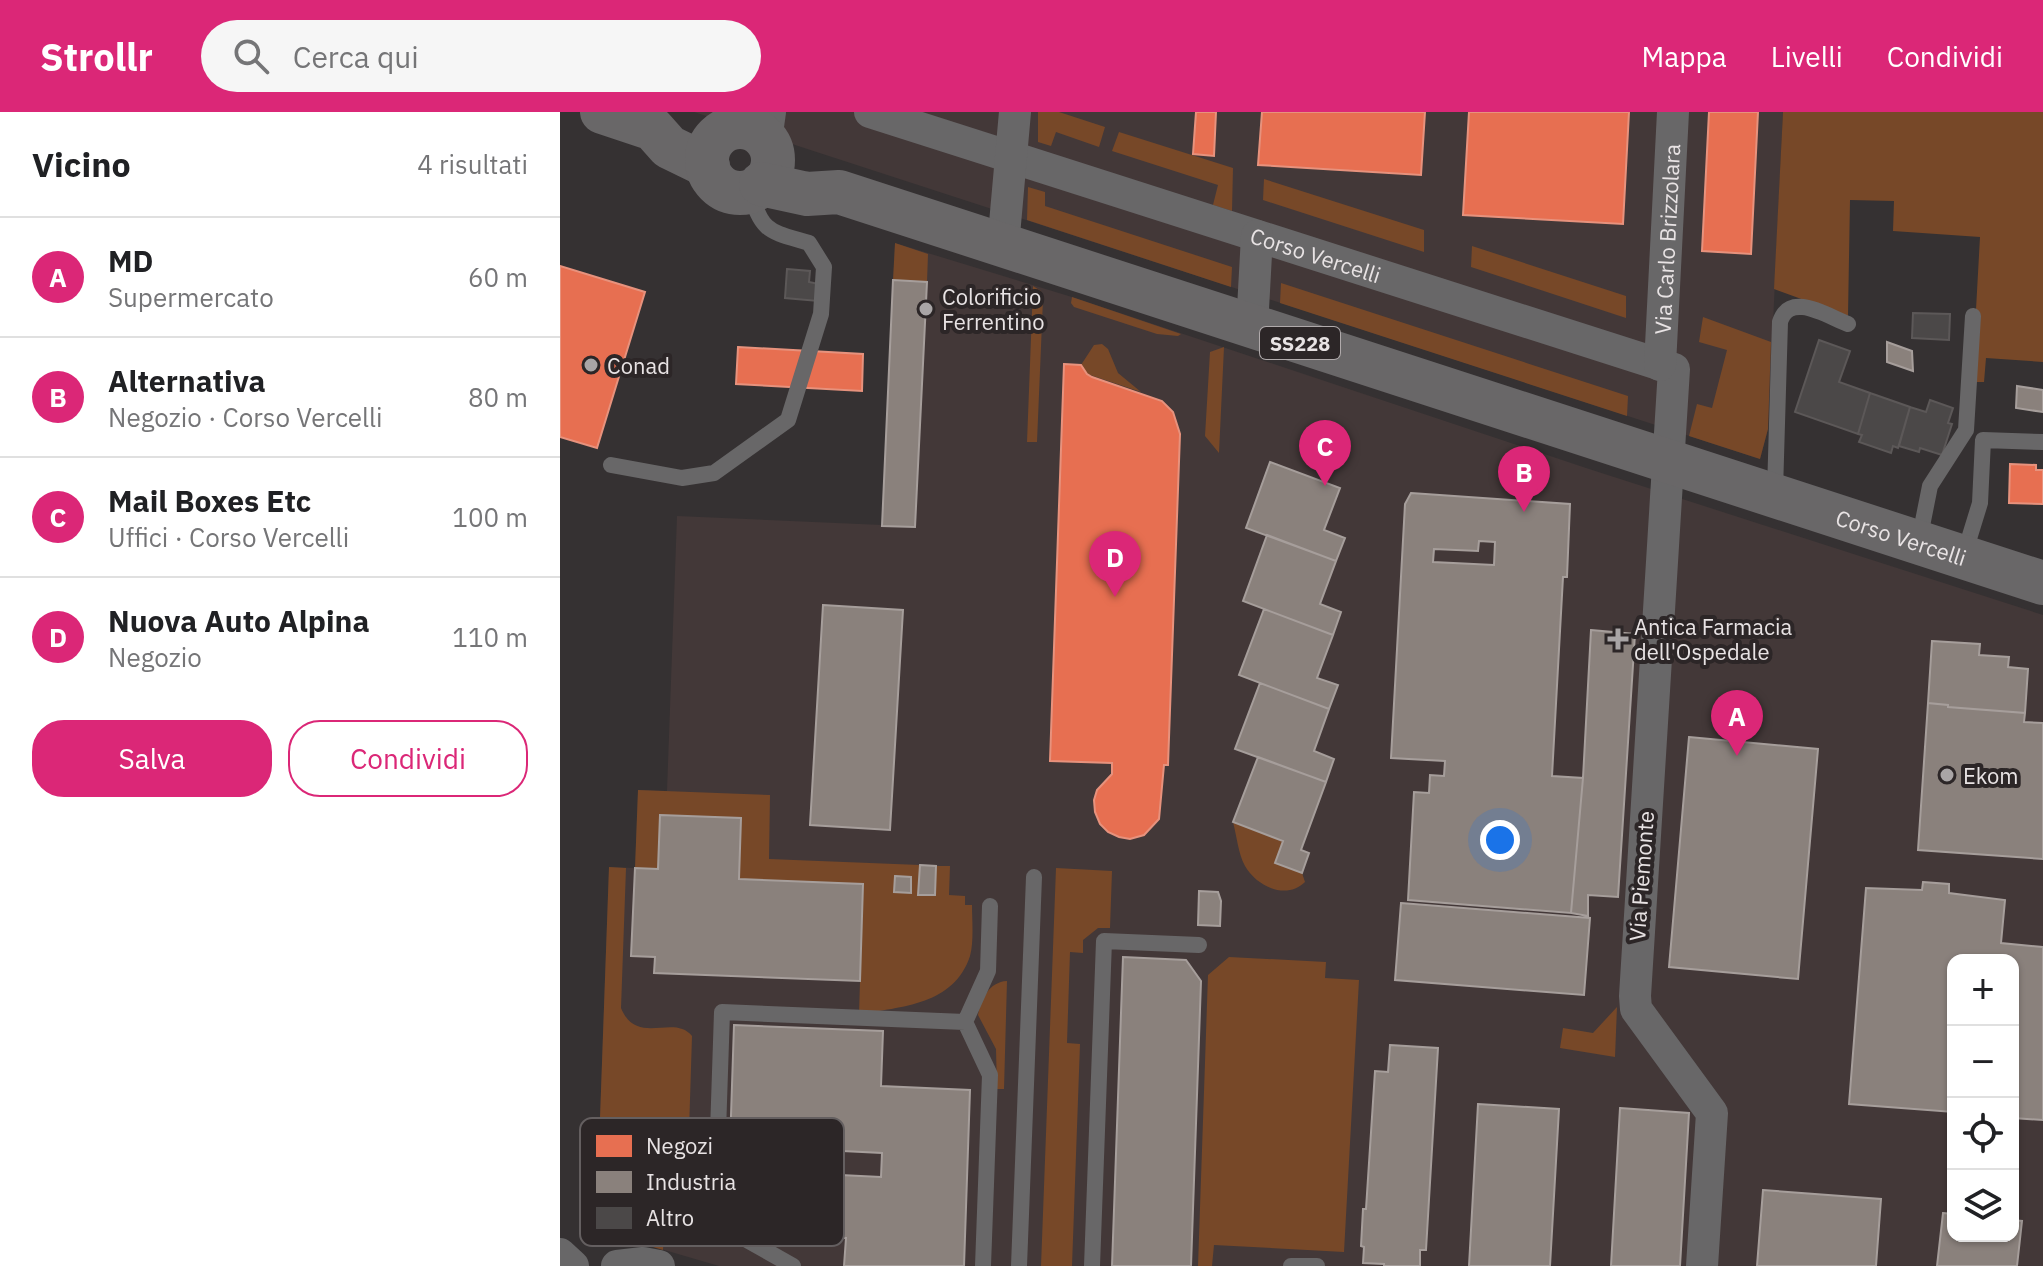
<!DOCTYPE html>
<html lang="it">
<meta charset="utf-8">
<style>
:root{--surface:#fff;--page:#f6f6f6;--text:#202124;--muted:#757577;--line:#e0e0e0;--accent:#db2777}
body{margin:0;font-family:"IBM Plex Sans",sans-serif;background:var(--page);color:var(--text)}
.controls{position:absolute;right:24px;bottom:24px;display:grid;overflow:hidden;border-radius:16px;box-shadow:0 2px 6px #0004}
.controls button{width:72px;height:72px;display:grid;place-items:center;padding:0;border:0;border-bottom:2px solid var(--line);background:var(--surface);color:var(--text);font:40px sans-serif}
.you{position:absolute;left:940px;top:728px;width:28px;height:28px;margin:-20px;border:6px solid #fff;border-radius:50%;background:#1a73e8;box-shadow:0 0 0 12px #1a73e833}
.badge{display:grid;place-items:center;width:52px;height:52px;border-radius:50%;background:var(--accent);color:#fff;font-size:26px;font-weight:700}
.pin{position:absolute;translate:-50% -66px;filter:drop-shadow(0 2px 4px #0008)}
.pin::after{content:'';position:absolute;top:42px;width:28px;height:24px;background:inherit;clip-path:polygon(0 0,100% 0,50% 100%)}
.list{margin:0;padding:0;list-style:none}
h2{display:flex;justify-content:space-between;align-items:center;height:104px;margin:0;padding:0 32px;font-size:34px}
h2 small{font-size:26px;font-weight:400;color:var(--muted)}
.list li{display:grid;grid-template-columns:52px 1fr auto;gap:24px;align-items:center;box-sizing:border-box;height:120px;padding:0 32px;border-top:2px solid var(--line)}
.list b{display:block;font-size:30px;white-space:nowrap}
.list p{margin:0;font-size:26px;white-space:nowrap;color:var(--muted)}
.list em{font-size:26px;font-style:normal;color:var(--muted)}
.actions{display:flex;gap:16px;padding:24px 32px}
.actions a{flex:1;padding:18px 0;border:2px solid var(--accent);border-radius:32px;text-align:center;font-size:28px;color:var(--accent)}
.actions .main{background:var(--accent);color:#fff}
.icon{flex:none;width:44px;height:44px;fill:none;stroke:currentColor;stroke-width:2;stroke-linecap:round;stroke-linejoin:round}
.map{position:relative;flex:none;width:1483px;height:1154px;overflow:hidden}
header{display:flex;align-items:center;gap:48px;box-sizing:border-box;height:112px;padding:0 40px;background:var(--accent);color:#fff}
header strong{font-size:38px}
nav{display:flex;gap:44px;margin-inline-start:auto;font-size:28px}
.search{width:560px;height:72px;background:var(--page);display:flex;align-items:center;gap:20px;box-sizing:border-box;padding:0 28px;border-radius:44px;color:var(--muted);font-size:30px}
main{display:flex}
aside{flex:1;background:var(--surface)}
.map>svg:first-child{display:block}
.built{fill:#433838;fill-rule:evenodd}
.green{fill:#774828}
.shops{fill:#e76f51;stroke:#e7927d;stroke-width:2}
.industry{fill:#8a817c;stroke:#a69e9b;stroke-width:2;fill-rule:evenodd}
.building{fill:#4b4848;stroke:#5c5858;stroke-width:2}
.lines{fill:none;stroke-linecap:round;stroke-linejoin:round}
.lane{stroke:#686768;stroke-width:16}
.street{stroke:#686768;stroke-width:32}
.primary{stroke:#696768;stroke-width:44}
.poi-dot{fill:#a9a5a6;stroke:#2c2627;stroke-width:3}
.labels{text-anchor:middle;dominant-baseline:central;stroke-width:8;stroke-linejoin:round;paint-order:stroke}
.shield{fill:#2c2627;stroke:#b0aaab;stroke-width:2}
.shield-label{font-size:20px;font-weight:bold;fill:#e8e3e4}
.street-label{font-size:22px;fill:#e8e3e4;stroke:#2c2627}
.poi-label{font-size:22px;fill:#e8e3e4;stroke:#2c2627;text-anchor:start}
.key{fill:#2c2627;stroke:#645f60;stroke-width:2}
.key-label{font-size:22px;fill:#e8e3e4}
</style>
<header>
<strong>Strollr</strong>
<div class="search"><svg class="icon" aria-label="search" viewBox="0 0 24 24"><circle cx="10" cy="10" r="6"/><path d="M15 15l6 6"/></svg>Cerca qui</div>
<nav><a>Mappa</a><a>Livelli</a><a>Condividi</a></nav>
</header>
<main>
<aside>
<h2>Vicino<small>4 risultati</small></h2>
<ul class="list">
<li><span class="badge">A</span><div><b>MD</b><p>Supermercato</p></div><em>60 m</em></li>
<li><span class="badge">B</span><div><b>Alternativa</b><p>Negozio · Corso Vercelli</p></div><em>80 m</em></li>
<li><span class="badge">C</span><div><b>Mail Boxes Etc</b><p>Uffici · Corso Vercelli</p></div><em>100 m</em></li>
<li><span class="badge">D</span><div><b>Nuova Auto Alpina</b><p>Negozio</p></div><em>110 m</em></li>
</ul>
<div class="actions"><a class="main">Salva</a><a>Condividi</a></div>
</aside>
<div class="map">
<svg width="1483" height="1154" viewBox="0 0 1483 1154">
<rect width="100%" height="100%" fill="#353132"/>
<path class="built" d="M 134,0 L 1223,0 L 1208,317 L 1200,347 Z
M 335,131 L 512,185 L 1026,356 L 1483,503 L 1483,1154 L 159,1154 L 36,1118 L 49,755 L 75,756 L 78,678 L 107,679 L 117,404 L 322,413 ZM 1393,848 L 1453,848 L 1453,1124 L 1393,1124 Z"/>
<path class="green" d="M 478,0 L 499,0 L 545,15 L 539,35 L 496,20 L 491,34 L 478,30 Z
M 1223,0 L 1483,0 L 1483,250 L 1426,246 L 1424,270 L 1412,270 L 1420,125 L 1333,119 L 1334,89 L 1290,88 L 1288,204 L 1214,177 Z
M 559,20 L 673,56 L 672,99 L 653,93 L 658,73 L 552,39 Z
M 704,67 L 864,118 L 864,140 L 703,88 Z
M 468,75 L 485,80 L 485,94 L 672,155 L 671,175 L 467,108 Z
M 335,131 L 368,142 L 367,170 L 333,168 Z
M 912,134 L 1066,184 L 1066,206 L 911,155 Z
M 721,171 L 1068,284 L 1067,304 L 720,191 Z
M 473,174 L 481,179 L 483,187 L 477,330 L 467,330 Z
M 512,185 L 621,222 L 618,224 L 597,222 L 514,195 L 511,191 Z
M 1143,205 L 1211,230 L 1208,317 L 1200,347 L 1129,324 L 1137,292 L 1152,296 L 1167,238 L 1139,230 Z
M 542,232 L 548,237 L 558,261 L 581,280 L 527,262 L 521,253 L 534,233 Z
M 664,235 L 659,341 L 645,324 L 650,240 Z
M 78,678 L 210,683 L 209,747 L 360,753 L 358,782 L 375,783 L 376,754 L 390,754 L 389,783 L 405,784 L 405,793 L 412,793 C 412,809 414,829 410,844 C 394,893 341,895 299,902 L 303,772 L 179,767 L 181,706 L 100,703 L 98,757 L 75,756 Z
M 673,710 L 723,729 L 715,751 L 742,761 L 745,770 C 727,788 697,775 685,754 C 678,741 677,725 673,710 Z
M 49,755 L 66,756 L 61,896 C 77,935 114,901 132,924 L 128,1051 L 146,1052 L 148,1056 L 106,1069 L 103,1138 L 36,1118 Z
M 496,756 L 552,759 L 550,816 L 538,816 L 523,828 L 523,841 L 510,840 L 507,931 L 520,932 L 512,1154 L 481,1154 Z
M 669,845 L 766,850 L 765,866 L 799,868 L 784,1140 L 654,1133 L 652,1154 L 638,1154 L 648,863 Z
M 447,869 L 444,977 L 437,977 L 436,937 L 418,903 C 421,887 429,870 447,869 Z
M 1057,895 L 1055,945 L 1000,936 L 1003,916 L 1033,921 Z"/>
<path class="shops" d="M 636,0 L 656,0 L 654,44 L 633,42 Z
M 702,0 L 865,0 L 861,63 L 698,53 Z
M 909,0 L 1069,0 L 1063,112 L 903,103 Z
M 1149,0 L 1198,0 L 1191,142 L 1142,139 Z
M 0,154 L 85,180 L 37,336 L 0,325 Z
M 178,235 L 303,242 L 302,279 L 176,272 Z
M 504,252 L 521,253 L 527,262 L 532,265 L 602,289 L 613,300 L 620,322 L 608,653 L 604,653 L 599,707 L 584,723 L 570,727 L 559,725 L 548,720 L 540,712 L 535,700 L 534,688 L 537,678 L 552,662 L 552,651 L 490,649 Z
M 1450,352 L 1476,353 L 1476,358 L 1483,358 L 1483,392 L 1449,391 Z"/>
<path class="industry" d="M 333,168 L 367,170 L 355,415 L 322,414 Z
M 1327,230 L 1352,239 L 1353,259 L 1327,250 Z
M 1457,274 L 1483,278 L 1483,300 L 1456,296 Z
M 710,350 L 780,376 L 764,418 L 785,426 L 776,449 L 686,416 Z
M 851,381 L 1010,392 L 1007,465 L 1003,465 L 992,664 L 1023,666 L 1011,801 L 848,788 L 854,680 L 869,681 L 870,663 L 884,664 L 885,649 L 831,646 L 845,392 ZM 919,429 L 935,430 L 934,453 L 873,450 L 874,437 L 918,439 Z
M 707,423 L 776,449 L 760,492 L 781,500 L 773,523 L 683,489 Z
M 263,493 L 343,498 L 330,718 L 250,713 Z
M 704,497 L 773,523 L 757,566 L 778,573 L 769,597 L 679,563 Z
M 1031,518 L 1075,522 L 1058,785 L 1028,783 L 1028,804 L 1011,801 L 1023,666 Z
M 1372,529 L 1420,532 L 1419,543 L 1449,545 L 1448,555 L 1468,557 L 1465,601 L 1388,595 L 1388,593 L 1368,591 Z
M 700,571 L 769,597 L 754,639 L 774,647 L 766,670 L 675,637 Z
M 1368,591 L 1388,593 L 1388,595 L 1465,601 L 1464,610 L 1483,611 L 1483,747 L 1358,738 Z
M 1129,625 L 1258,637 L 1238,867 L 1109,855 Z
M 698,645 L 766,670 L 741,738 L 749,741 L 742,761 L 715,751 L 723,729 L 673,710 Z
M 100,703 L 181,706 L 179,767 L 303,772 L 300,869 L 94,861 L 95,845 L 71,844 L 75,756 L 98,757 Z
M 360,753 L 376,754 L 375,783 L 358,783 Z
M 335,764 L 351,765 L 351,781 L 334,780 Z
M 1363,770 L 1389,772 L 1389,781 L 1445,788 L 1441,831 L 1483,835 L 1483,1008 L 1453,1006 L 1453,848 L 1393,848 L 1393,1000 L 1289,992 L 1306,776 L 1362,778 Z
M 639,779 L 658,780 L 661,789 L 660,814 L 638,813 Z
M 841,791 L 1030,806 L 1024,883 L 835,868 Z
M 563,845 L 626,848 L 641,869 L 631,1154 L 552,1154 Z
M 174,913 L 323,919 L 321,974 L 410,978 L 404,1154 L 284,1154 L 286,1126 L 228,1124 L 229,1096 L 168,1094 ZM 262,1038 L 322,1041 L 321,1065 L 260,1062 Z
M 830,933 L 878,936 L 866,1138 L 860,1138 L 860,1154 L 824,1154 L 824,1152 L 803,1151 L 804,1135 L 801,1134 L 803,1097 L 806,1097 L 815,959 L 828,960 Z
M 918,992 L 999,997 L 990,1154 L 909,1154 Z
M 1060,996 L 1129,1001 L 1120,1154 L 1051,1154 Z
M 1203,1078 L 1321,1087 L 1316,1154 L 1197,1154 Z
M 1383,1101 L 1393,1102 L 1393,1124 L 1453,1124 L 1453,1108 L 1462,1109 L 1457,1154 L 1377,1154 Z"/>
<path class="building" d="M 227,157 L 250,159 L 249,170 L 259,172 L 258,189 L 225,186 Z
M 1353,201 L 1390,202 L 1389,228 L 1352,226 Z
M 1259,228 L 1290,239 L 1279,270 L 1310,281 L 1298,322 L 1235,300 Z
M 1310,281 L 1350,295 L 1338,336 L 1333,334 L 1331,341 L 1299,330 L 1302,323 L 1298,322 Z
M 1370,288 L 1393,296 L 1388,311 L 1392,312 L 1382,343 L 1360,336 L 1359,340 L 1339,334 L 1350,295 L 1366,300 Z"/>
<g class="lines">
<path class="lane" d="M 51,353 L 122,366 L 154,361 L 228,308 L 261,202 L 264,155 L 249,131 C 209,119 202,121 190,79
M 1215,379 L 1220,210 C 1230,179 1267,204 1288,212
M 1359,429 L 1370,374 L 1406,318 L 1413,204
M 1404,443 L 1420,391 L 1423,328 L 1483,330
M 405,910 L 428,859 L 430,794
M 233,1154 L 155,1110 L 162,900 L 405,910 L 430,963 L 423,1154
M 459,1154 L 474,765
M 532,1154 L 544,829 L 639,833
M 731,1154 L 757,1154"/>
<g class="street">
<path id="s1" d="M 310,0 L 1114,257 L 1075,884 L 1076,897 L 1152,1001 L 1142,1154"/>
<path d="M 166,18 L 176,0"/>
<path d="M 206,28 L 210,0"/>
<path d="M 443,134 L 455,0"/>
<path d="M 692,215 L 697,124"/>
<path id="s2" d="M 1100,253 L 1113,0"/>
<path d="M 0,1142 L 13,1154"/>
<path d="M 57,1154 L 83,1151 L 99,1154"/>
</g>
<g class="primary">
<path d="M 42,0 L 93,17 L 109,35 L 148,54"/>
<circle cx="180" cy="48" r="33"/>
<path id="s3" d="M 201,72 L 247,82 L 279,80 L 1483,471"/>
</g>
</g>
<g class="poi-dot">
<circle cx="366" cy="197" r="8"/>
<circle cx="31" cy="253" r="8"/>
<path d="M1054 515h8v8h8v8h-8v8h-8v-8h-8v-8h8z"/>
<circle cx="1387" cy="663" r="8"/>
</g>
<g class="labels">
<rect class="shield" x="700" y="215" width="80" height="32" rx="6"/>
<g class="shield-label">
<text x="740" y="231">SS228</text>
</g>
<g class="street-label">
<text stroke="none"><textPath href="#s2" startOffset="126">Via Carlo Brizzolara</textPath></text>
<text stroke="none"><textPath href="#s1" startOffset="468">Corso Vercelli</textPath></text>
<text stroke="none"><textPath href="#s3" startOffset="1196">Corso Vercelli</textPath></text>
<text transform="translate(1081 764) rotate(-86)">Via Piemonte</text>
</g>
<g class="poi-label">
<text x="382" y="184">Colorificio<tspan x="382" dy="25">Ferrentino</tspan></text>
<text x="47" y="253">Conad</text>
<text x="1074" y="514">Antica Farmacia<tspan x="1074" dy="25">dell'Ospedale</tspan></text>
<text x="1403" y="663">Ekom</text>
</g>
</g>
<rect x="20" y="1006" width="264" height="128" rx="12" class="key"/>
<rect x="36" y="1023" width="36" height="22" fill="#e76f51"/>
<rect x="36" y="1059" width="36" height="22" fill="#8a817c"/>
<rect x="36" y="1095" width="36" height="22" fill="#4b4848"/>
<g class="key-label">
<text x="86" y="1042">Negozi</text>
<text x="86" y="1078">Industria</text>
<text x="86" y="1114">Altro</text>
</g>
</svg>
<div class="controls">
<button>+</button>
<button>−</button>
<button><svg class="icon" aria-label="locate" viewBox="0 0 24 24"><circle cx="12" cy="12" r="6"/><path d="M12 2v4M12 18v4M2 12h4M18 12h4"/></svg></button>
<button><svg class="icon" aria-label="layers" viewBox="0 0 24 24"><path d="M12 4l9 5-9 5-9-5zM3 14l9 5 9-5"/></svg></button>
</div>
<div class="you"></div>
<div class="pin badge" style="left:1177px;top:644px">A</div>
<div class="pin badge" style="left:964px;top:400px">B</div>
<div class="pin badge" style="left:765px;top:374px">C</div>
<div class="pin badge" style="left:555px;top:485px">D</div>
</div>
</main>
